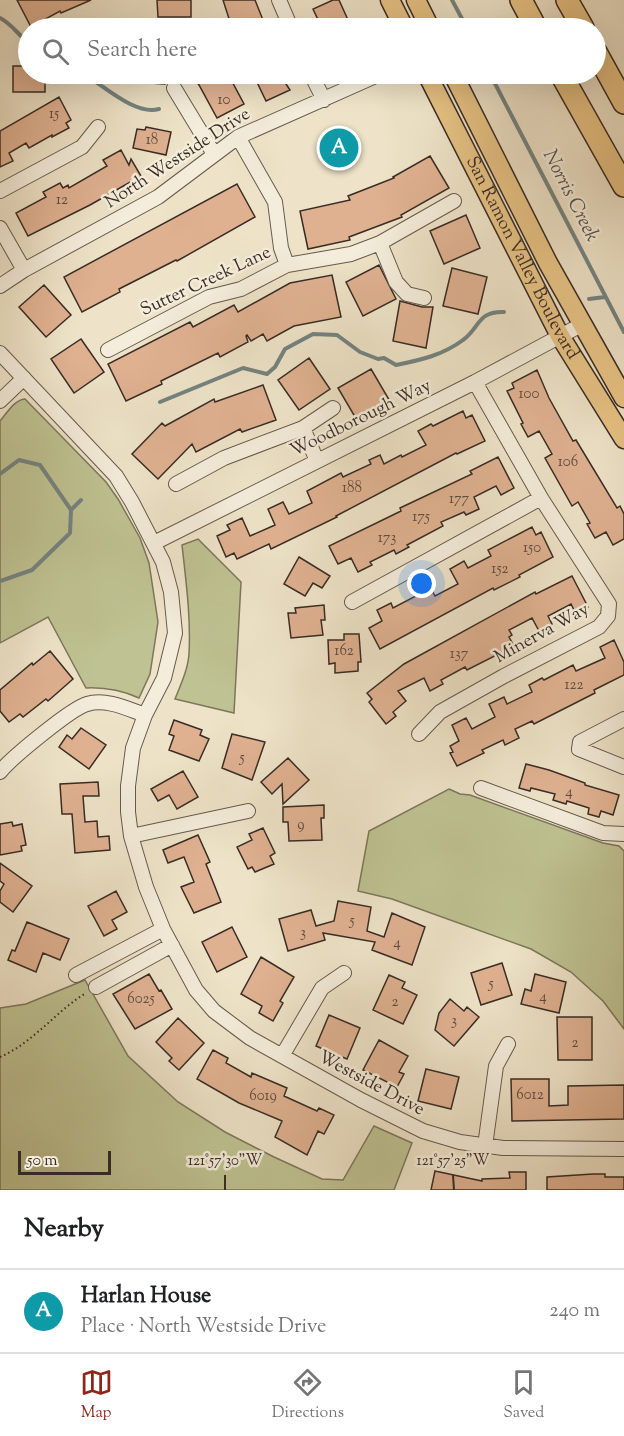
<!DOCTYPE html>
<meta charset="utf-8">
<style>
:root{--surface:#fff;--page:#f2f2f2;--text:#202124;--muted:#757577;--line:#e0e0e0;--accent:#8f2418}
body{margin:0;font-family:"Sorts Mill Goudy",serif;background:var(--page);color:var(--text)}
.scale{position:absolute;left:18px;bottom:15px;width:93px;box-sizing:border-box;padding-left:6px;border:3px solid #392c25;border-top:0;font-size:16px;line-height:21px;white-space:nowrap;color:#392c25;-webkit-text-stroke:4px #f4eddb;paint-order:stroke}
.you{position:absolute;left:422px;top:584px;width:21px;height:21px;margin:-15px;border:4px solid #fff;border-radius:50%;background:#1a73e8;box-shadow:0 0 0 9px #1a73e833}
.badge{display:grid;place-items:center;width:39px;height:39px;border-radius:50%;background:var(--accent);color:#fff;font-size:20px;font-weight:700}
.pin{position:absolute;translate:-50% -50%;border:3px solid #fff;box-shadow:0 2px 6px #0006}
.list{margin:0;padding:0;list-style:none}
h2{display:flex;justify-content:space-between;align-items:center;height:78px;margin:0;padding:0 24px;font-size:26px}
h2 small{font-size:20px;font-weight:400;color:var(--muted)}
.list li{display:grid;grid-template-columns:39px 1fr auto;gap:18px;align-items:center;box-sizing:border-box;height:84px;padding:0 24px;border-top:2px solid var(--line)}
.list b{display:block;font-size:22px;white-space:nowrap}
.list p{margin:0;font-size:20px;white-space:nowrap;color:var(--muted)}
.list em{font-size:20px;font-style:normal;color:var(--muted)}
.icon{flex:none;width:33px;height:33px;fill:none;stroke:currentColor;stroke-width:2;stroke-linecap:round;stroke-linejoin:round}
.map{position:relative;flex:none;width:624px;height:1190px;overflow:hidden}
.search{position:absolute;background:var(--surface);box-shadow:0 6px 24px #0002;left:18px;right:18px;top:18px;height:66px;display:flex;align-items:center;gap:15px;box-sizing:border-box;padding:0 21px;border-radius:33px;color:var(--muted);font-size:22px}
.sheet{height:162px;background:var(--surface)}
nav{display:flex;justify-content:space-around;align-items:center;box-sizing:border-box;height:84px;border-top:2px solid var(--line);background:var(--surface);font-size:16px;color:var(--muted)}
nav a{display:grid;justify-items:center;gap:3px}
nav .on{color:var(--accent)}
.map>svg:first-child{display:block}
.green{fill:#bfc292;stroke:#7c775c;stroke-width:1.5}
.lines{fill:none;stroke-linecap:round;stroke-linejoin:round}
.stream{stroke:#748380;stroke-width:4}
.building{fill:#dfb191;stroke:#392c25;stroke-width:1.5}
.minor-casing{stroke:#665a4e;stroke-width:16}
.major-casing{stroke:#392c25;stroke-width:21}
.highway-casing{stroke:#392c25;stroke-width:24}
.path{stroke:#392c25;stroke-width:2;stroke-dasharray:1.5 3;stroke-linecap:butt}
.minor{stroke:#f4eddb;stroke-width:14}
.major{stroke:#e7c284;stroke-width:18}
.highway{stroke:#e7c284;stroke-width:21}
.ticks{fill:none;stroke:#392c25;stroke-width:2}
.labels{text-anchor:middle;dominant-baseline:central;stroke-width:5;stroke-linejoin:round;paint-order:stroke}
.number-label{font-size:15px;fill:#624d40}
.street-label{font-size:18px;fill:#392c25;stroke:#f4eddb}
.water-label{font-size:20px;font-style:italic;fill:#52504b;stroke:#f4eddb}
.ticks-label{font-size:15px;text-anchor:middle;fill:#392c25;stroke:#f4eddb;stroke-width:5;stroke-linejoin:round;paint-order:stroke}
</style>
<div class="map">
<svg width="624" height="1190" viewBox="0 0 624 1190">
<rect width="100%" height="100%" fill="#eee3c8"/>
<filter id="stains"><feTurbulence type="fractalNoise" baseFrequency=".00333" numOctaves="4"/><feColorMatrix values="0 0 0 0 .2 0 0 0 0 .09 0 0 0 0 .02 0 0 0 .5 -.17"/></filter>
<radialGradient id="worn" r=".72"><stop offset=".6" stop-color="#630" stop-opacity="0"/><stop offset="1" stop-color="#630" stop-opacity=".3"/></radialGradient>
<path class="green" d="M 25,399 L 106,482 L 118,499 L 140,538 L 149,563 L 158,622 L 150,674 L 139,698 C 121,690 106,687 86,688 L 48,617 L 0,643 L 0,421 C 7,413 14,400 25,399 Z
M 198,539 L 241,582 L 234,713 L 175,699 C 181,684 188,669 189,654 C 191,618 186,581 182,545 Z
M 449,789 L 460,794 L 470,795 L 603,843 L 619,846 L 624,851 L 624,1029 L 603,1001 L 571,972 L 531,949 L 392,899 L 358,891 L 369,831 Z
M 85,980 L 128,1056 L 178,1102 L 225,1132 L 274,1157 L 322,1179 L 343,1180 L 374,1126 L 412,1143 L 394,1190 L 0,1190 L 0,1008 L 26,1004 Z"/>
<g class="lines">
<path class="stream" d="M 452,0 L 467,28
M 0,18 C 12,24 17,34 28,42
M 78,74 C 84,77 91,78 96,82 C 112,93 139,115 159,109
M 490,74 L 624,332
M 589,299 L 605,297
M 160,402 L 243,368 L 267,374 L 275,367 L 285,349 L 313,334 L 337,335 L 360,352 L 378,359 L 384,358 L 396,365 C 421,360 443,355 463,340 C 480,328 477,311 504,312
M 0,474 L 19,460 L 40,465 L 71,510
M 0,581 L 32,570 L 70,533 L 71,510 L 81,500"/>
</g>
<path class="building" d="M 17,0 L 91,0 L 61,13 L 60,11 L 31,27 Z
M 157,0 L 191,0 L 191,17 L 158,17 Z
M 223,0 L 255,0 L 263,20 L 258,22 L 261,28 L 232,28 Z
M 333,0 L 339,0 L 348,20 L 331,28 L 322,28 L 313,9 Z
M 13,66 L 28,66 L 28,74 L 45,74 L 45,92 L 13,92 Z
M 149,74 L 166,74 L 165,84 L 149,83 Z
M 191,74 L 228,74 L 244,104 L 217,118 L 199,85 Z
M 265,74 L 288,74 L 292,81 L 286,84 L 290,90 L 266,101 L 255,78 Z
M 59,97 L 71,120 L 66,123 L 69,128 L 52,137 L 52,135 L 29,148 L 26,143 L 9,153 L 13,161 L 0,167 L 0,131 Z
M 146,127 L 171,132 L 166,155 L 133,148 L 137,129 L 145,130 Z
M 345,134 L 353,154 L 334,161 L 326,141 Z
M 121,150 L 129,165 L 131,159 L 141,176 L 90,205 L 28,236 L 16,213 L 46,197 L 43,192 L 60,183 L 63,188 L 68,185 L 69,188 L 107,166 L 103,160 Z
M 430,156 L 449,188 L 401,215 L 402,217 L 349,237 L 350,240 L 308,249 L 300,211 L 350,200 L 348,196 L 394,178 L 393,177 Z
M 237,184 L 255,217 L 177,261 L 176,260 L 119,289 L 120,292 L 82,312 L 64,277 Z
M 466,215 L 480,248 L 444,264 L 430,231 Z
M 379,265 L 396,299 L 363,316 L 346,282 Z
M 452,268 L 487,277 L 478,314 L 443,306 Z
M 332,275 L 341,317 L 294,326 L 267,341 L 263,334 L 251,341 L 247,335 L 246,336 L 248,342 L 220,357 L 218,353 L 161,381 L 162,384 L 126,401 L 108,364 L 190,322 L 193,327 L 234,305 L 238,312 L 290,283 Z
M 44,285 L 71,315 L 46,337 L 19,307 Z
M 400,301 L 422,307 L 433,307 L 426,348 L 393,341 Z
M 81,339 L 104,372 L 74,393 L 51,359 Z
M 309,358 L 330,389 L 299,410 L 278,380 Z
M 371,369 L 391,403 L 358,422 L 338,388 Z
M 537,370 L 549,398 L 573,441 L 576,440 L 617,508 L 620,506 L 624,514 L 624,539 L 613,545 L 606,532 L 595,538 L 587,524 L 590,523 L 578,502 L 572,506 L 545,458 L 552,454 L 539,431 L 528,437 L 521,424 L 523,423 L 507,391 L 514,388 L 512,383 Z
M 263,385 L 276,420 L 242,432 L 240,429 L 196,452 L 192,444 L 158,479 L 132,454 L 162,423 L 165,426 L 214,399 L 215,402 Z
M 463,411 L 466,418 L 472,415 L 485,441 L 457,454 L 456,453 L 336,516 L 337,517 L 271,549 L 269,544 L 237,559 L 234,553 L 226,557 L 217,536 L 230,530 L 227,525 L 242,518 L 250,536 L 275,525 L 268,509 L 283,502 L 289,514 L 312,503 L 307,491 L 341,473 L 343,477 L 371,464 L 369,460 L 380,455 L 384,464 L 401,455 L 402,457 L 426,445 L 418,431 L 431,424 L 433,426 Z
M 498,457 L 514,488 L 501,495 L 496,486 L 474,497 L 479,509 L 466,515 L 464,512 L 441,522 L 443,526 L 407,545 L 409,547 L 396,554 L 394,550 L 370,562 L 372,565 L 358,572 L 351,558 L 338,564 L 329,546 L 401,511 L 400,508 L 472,474 L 470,471 Z
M 532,527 L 536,535 L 541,532 L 553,557 L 519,575 L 520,577 L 494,590 L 493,588 L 380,649 L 369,628 L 382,621 L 377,610 L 391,603 L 393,608 L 416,596 L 413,590 L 428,583 L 435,596 L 458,584 L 450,569 L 464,561 L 468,568 L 491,556 L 488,550 Z
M 299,557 L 330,576 L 322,588 L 313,583 L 305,596 L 284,584 Z
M 572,576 L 588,607 L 576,614 L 571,604 L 548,616 L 552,624 L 539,631 L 532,618 L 509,630 L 512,635 L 509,637 L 514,646 L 467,670 L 465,667 L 441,680 L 443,684 L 430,691 L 424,678 L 398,691 L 406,701 L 393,712 L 396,716 L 386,724 L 369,702 L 372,699 L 367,693 L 404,664 L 535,592 L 536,594 Z
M 324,605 L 325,620 L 321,620 L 323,635 L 291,638 L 288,613 L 296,613 L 295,608 Z
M 344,634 L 359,634 L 361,662 L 358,662 L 358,671 L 335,673 L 335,663 L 329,664 L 328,640 L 344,640 Z
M 614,640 L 624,662 L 624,675 L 594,690 L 595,693 L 534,724 L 532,721 L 515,729 L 519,738 L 505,745 L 503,740 L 482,750 L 484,753 L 457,766 L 450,753 L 453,752 L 450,746 L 459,741 L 452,725 L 466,718 L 472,729 L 495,717 L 489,704 L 504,697 L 507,704 L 532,692 L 529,685 L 542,678 L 544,680 L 573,665 L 576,671 L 605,658 L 600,647 Z
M 50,651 L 73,679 L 48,701 L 46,699 L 23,717 L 20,714 L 9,722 L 0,711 L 0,690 L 32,663 L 33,665 Z
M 174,720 L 202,730 L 200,735 L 209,739 L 199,761 L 169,750 L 174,736 L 169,734 Z
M 81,728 L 106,745 L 89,769 L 59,747 L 67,735 L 72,739 Z
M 232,734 L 265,742 L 252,780 L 222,768 Z
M 288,758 L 309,780 L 283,804 L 282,784 L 272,794 L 261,782 Z
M 526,764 L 549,770 L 585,783 L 585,785 L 619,795 L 613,815 L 601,811 L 599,817 L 588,814 L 589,808 L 567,801 L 566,804 L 553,800 L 555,794 L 531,788 L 530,791 L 519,788 Z
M 183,771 L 198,797 L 177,809 L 169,795 L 158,801 L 151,789 Z
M 98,782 L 99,796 L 83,796 L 85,822 L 97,821 L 98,837 L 109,836 L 110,850 L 75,853 L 72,814 L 62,814 L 60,784 Z
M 324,805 L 324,818 L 321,818 L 322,840 L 289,841 L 288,822 L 283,822 L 283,807 Z
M 12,822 L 13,826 L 22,824 L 26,845 L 21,846 L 22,851 L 0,855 L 0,824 Z
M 263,828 L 275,853 L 270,856 L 274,864 L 255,872 L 252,867 L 248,869 L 237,847 L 252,840 L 249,834 Z
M 198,835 L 210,862 L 206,864 L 221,902 L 194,913 L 181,887 L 194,882 L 184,857 L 168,863 L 163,850 Z
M 0,863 L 32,886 L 13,912 L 0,902 L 0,891 L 4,884 L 0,881 Z
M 116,891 L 127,912 L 112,920 L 117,929 L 104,936 L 88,906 Z
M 338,901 L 371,907 L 367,931 L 384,937 L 392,913 L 425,927 L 412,965 L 372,950 L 375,942 L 323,933 L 325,940 L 288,951 L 279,919 L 311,910 L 316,926 L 334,921 Z
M 27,922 L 69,939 L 60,960 L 43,953 L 36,972 L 8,960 L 12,950 L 15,951 Z
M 232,927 L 247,957 L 217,972 L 202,942 Z
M 261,957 L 294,977 L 280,1001 L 283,1003 L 273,1021 L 259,1013 L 262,1006 L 241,994 Z
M 502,963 L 512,995 L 481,1005 L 471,973 Z
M 149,974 L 159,991 L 161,990 L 172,1009 L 135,1029 L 113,994 Z
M 535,974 L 566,982 L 559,1013 L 521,1004 L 525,989 L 531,991 Z
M 389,975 L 405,982 L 402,988 L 417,995 L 403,1024 L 373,1010 Z
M 450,999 L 464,1011 L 467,1007 L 479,1017 L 454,1046 L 435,1030 L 439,1013 Z
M 329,1015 L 360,1028 L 347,1059 L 316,1046 Z
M 557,1017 L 592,1017 L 592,1060 L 558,1060 Z
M 178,1018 L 204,1043 L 179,1070 L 169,1061 L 172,1058 L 156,1042 Z
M 379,1040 L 408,1056 L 399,1072 L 404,1074 L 397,1087 L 363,1070 Z
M 213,1050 L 228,1058 L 226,1063 L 251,1077 L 252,1073 L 287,1088 L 284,1096 L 317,1111 L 319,1108 L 334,1115 L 324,1134 L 318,1131 L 307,1155 L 275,1137 L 282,1121 L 239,1103 L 197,1079 Z
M 426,1069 L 459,1077 L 451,1109 L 418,1101 Z
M 511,1079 L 549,1079 L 549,1106 L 568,1105 L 568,1086 L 624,1085 L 624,1119 L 512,1121 Z
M 435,1171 L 482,1181 L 482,1179 L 510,1178 L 509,1172 L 526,1172 L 526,1190 L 431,1190 Z
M 593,1174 L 605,1174 L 605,1177 L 624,1177 L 624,1190 L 547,1190 L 547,1177 Z"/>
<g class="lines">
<defs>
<path id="minor" d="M 279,0 L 291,28
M 311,74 L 324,100
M 174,88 L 214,154
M 238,137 L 275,202 L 281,248 L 287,265
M 0,191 L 82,147 L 98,127
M 0,228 L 24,270
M 380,243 L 396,282 L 407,294 L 424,298
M 0,286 L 24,270 L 158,197 L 238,137 L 380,74
M 108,350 L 209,297 L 241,289 L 287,265 L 351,254 L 380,243 L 454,201
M 0,353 L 116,476 L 132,502 L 163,562 L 171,592 L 175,633 L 164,678 L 145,715 L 133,748 L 128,786 L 128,812 L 131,836 L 146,887 L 163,929 L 196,990 L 214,1011 L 250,1038 L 361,1100 L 423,1131 L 460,1142 L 503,1148 L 624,1149
M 0,401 L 24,378
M 303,428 L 317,461
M 176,484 L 224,458 L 303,428 L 333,408
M 154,543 L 475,382 L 581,325
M 352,602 L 541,498
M 624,719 L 580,742 L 579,749 L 624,767
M 419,734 L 440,712 L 504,676 L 599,627 L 608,616 L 609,604 L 541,498 L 475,382
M 0,772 C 11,758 72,708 87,704 C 106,698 128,709 145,715
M 481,788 L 603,833 L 624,834
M 131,836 L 248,811
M 76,975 L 163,929
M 96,987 L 172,945
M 282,1056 L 322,988 L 344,973
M 485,1146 L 496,1066 L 508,1044"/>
<g id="major">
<path d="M 390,0 L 404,28"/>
<path d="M 416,0 L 430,28"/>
<path id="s1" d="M 427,74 L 560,336 L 624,439"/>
<path d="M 453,74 L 548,263 L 624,398"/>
</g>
<path id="highway" d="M 521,0 L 536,28
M 567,0 L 583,28
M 596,52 L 624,103
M 561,74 L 624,186"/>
</defs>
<use href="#minor" class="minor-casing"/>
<use href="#major" class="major-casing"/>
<use href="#highway" class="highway-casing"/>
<path class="path" d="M 0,1057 C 33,1043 56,1011 86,993"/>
<use href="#minor" class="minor"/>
<use href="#major" class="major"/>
<use href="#highway" class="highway"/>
</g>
<path class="ticks" d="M 225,1175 L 225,1190M 453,1175 L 454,1190"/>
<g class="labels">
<g class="number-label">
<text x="224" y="100">10</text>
<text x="54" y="114">15</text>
<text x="152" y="140">18</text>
<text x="62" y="200">12</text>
<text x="529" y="394">100</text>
<text x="568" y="462">106</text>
<text x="352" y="488">188</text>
<text x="459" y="499">177</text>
<text x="421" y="517">175</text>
<text x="387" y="538">173</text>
<text x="532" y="548">150</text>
<text x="500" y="569">152</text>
<text x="344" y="651">162</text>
<text x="459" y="654">137</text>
<text x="574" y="685">122</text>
<text x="242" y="758">5</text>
<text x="569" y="792">4</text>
<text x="301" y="825">9</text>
<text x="352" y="921">5</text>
<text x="303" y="933">3</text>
<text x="397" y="943">4</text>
<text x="491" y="984">5</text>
<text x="543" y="997">4</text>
<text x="141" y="999">6025</text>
<text x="395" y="1002">2</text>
<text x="454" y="1021">3</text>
<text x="575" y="1043">2</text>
<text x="530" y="1095">6012</text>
<text x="263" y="1096">6019</text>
</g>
<g class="street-label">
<text transform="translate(178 159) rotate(-33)">North Westside Drive</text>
<text stroke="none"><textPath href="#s1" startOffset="207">San Ramon Valley Boulevard</textPath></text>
<text transform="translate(206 282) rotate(-25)">Sutter Creek Lane</text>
<text transform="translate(361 419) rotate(-26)">Woodborough Way</text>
<text transform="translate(542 634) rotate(-29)">Minerva Way</text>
<text transform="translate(371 1084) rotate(28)">Westside Drive</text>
</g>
<g class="water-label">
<text transform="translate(570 196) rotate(63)">Norris Creek</text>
</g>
</g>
<g class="ticks-label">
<text x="225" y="1165">121°57'30"W</text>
<text x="453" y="1165">121°57'25"W</text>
</g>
<rect width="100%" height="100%" filter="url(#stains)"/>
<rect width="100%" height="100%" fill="url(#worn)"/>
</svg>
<div class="scale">50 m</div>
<div class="you"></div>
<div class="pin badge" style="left:339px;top:148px;background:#0f9aa8">A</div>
<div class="search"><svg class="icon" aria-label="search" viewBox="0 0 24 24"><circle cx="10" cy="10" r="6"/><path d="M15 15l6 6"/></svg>Search here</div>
</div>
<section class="sheet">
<h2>Nearby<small></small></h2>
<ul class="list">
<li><span class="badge" style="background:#0f9aa8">A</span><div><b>Harlan House</b><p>Place · North Westside Drive</p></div><em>240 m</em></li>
</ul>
</section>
<nav>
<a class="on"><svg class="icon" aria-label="map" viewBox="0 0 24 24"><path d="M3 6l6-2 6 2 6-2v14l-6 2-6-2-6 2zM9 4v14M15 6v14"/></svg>Map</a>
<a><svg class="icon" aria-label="directions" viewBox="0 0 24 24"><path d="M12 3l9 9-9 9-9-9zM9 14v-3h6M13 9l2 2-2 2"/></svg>Directions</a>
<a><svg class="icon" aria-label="saved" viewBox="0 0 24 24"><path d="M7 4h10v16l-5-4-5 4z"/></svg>Saved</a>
</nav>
